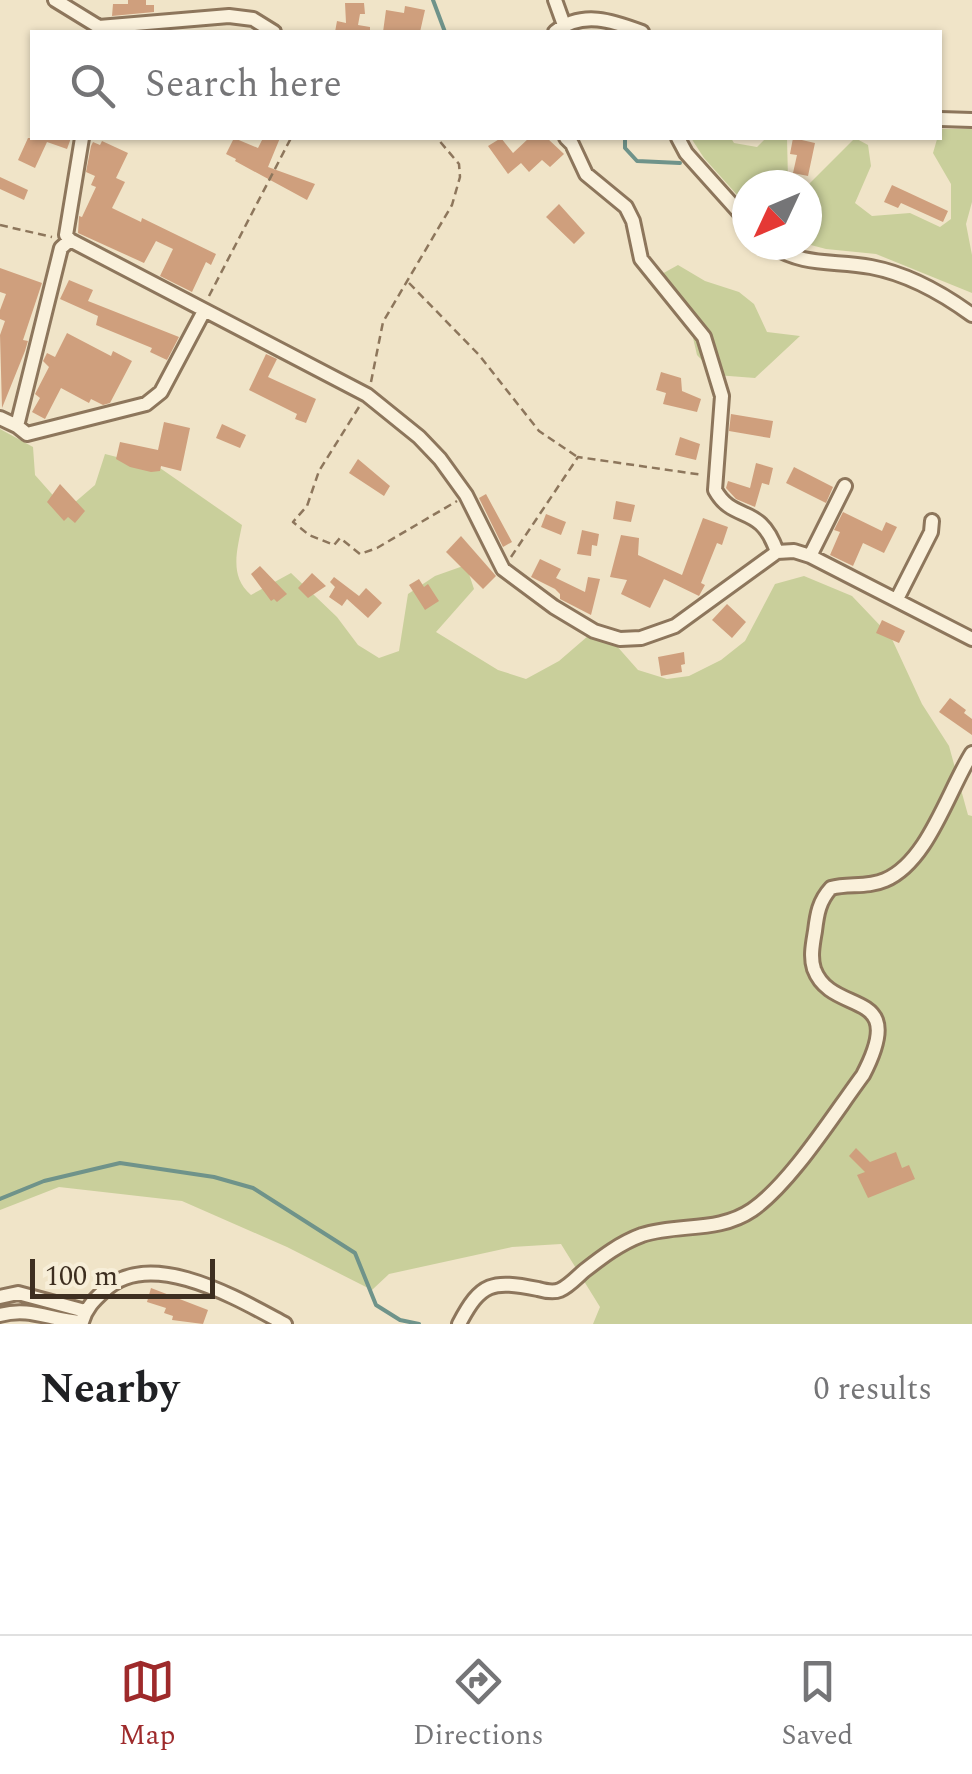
<!DOCTYPE html>
<style>
:root{--surface:#fff;--page:#f2f2f2;--text:#202124;--muted:#757577;--line:#e0e0e0;--accent:#9e2a2b}
body{margin:0;font-family:Spectral,serif;background:var(--page);color:var(--text)}
.compass{position:absolute;left:732px;top:170px;width:90px;height:90px;border-radius:50%;background:var(--surface);box-shadow:0 2px 8px #0004;rotate:226deg}
.scale{position:absolute;left:30px;bottom:25px;width:185px;box-sizing:border-box;padding-left:10px;border:5px solid #3d2e20;border-top:0;font-size:28px;line-height:35px;white-space:nowrap;color:#3d2e20;-webkit-text-stroke:8px #f7eed8;paint-order:stroke}
.list{margin:0;padding:0;list-style:none}
h2{display:flex;justify-content:space-between;align-items:center;height:130px;margin:0;padding:0 40px;font-size:42px}
h2 small{font-size:32px;font-weight:400;color:var(--muted)}
.icon{flex:none;width:55px;height:55px;fill:none;stroke:currentColor;stroke-width:2;stroke-linecap:round;stroke-linejoin:round}
.map{position:relative;flex:none;width:972px;height:1324px;overflow:hidden}
.search{position:absolute;background:var(--surface);box-shadow:0 2px 8px #0004;left:30px;right:30px;top:30px;height:110px;display:flex;align-items:center;gap:25px;box-sizing:border-box;padding:0 35px;border-radius:0px;color:var(--muted);font-size:38px}
.sheet{height:310px;background:var(--surface)}
nav{display:flex;justify-content:space-around;align-items:center;box-sizing:border-box;height:140px;border-top:2px solid var(--line);background:var(--surface);font-size:28px;color:var(--muted)}
nav a{display:grid;justify-items:center;gap:5px}
nav .on{color:var(--accent)}
.map>svg:first-child{display:block}
.green{fill:#c9cf9b}
.lines{fill:none;stroke-linecap:round;stroke-linejoin:round}
.stream{stroke:#6f938a;stroke-width:4}
.building{fill:#cf9f7d}
.minor-casing{stroke:#8d765c;stroke-width:18}
.path{stroke:#8d765c;stroke-width:2.5;stroke-dasharray:8 5;stroke-linecap:butt}
.minor{stroke:#faf1dc;stroke-width:12}
</style>
<div class="map">
<svg width="972" height="1324" viewBox="0 0 972 1324">
<rect width="100%" height="100%" fill="#f0e4c8"/>
<path class="green" d="M 940,129 L 972,129 L 972,202 L 966,224 L 972,255 L 972,293 L 876,254 L 826,249 L 807,244 L 807,186 L 855,138 L 868,145 L 871,166 L 855,203 L 872,216 L 910,213 L 940,227 L 951,219 L 951,184 L 933,153 Z
M 691,138 L 731,138 L 734,143 L 757,147 L 766,138 L 787,138 L 788,179 L 805,185 L 747,185 L 747,206 L 704,158 Z
M 678,265 L 705,281 L 739,292 L 754,304 L 767,332 L 800,336 L 755,378 L 716,375 L 697,355 L 691,329 L 660,275 Z
M 0,429 L 33,447 L 35,475 L 66,510 L 95,485 L 105,454 L 160,468 L 242,525 C 237,551 229,576 251,595 L 291,573 L 337,617 L 358,645 L 379,658 L 399,651 L 408,594 L 435,576 L 466,565 L 474,589 L 436,632 L 498,670 L 526,679 L 559,661 L 588,636 L 615,644 L 638,670 L 667,679 L 689,676 L 721,660 L 745,641 L 775,584 L 804,576 L 852,596 L 891,637 L 922,704 L 949,746 L 968,815 L 972,816 L 972,1324 L 593,1324 L 600,1307 L 561,1244 L 512,1247 L 389,1274 L 372,1290 L 287,1247 L 182,1201 L 59,1187 L 0,1210 Z"/>
<g class="lines">
<path class="stream" d="M 433,0 L 445,32
M 625,138 L 625,148 L 637,161 L 680,163
M 0,1199 L 44,1181 L 120,1163 L 214,1177 L 253,1188 L 355,1253 L 376,1305 L 400,1320 L 419,1324"/>
</g>
<path class="building" d="M 128,0 L 146,0 L 146,5 L 154,5 L 154,12 L 112,16 L 113,4 L 128,4 Z
M 345,3 L 364,3 L 365,14 L 360,14 L 358,25 L 370,27 L 370,32 L 335,32 L 337,21 L 346,23 Z
M 405,6 L 425,10 L 420,32 L 383,32 L 386,10 L 404,13 Z
M 28,138 L 71,138 L 67,149 L 47,142 L 35,168 L 18,160 Z
M 234,138 L 258,148 L 263,138 L 280,138 L 268,167 L 315,184 L 307,200 L 235,161 L 236,159 L 226,154 Z
M 501,138 L 513,153 L 529,138 L 547,138 L 564,154 L 550,167 L 542,160 L 529,172 L 521,163 L 508,174 L 488,146 Z
M 793,138 L 815,143 L 808,176 L 793,173 L 797,155 L 790,154 Z
M 102,141 L 128,153 L 116,178 L 125,182 L 112,208 L 141,222 L 142,218 L 216,254 L 211,265 L 206,262 L 192,292 L 160,276 L 173,249 L 156,241 L 144,263 L 78,233 L 79,216 L 82,217 L 96,187 L 91,185 L 95,176 L 86,172 L 91,146 L 93,142 L 100,145 Z
M 0,177 L 28,190 L 24,200 L 0,189 Z
M 892,185 L 948,211 L 943,222 L 901,203 L 898,208 L 884,202 Z
M 559,204 L 585,233 L 574,244 L 546,217 Z
M 0,268 L 42,283 L 23,340 L 28,341 L 25,351 L 2,408 L 0,335 L 5,321 L 0,319 L 0,310 L 6,294 L 0,292 Z
M 69,280 L 93,290 L 88,301 L 179,337 L 167,360 L 150,352 L 152,348 L 96,325 L 98,316 L 60,299 Z
M 67,333 L 111,356 L 113,351 L 132,361 L 110,403 L 103,405 L 91,399 L 89,403 L 61,388 L 45,419 L 32,412 L 40,398 L 35,394 L 49,367 L 43,361 L 47,353 L 55,357 Z
M 266,354 L 277,359 L 268,377 L 316,399 L 306,423 L 295,419 L 297,414 L 249,390 Z
M 661,372 L 681,378 L 682,391 L 701,399 L 697,412 L 663,404 L 666,393 L 656,390 Z
M 731,414 L 773,421 L 770,438 L 729,431 Z
M 164,422 L 190,428 L 181,471 L 161,466 L 160,471 L 151,472 L 130,467 L 116,459 L 120,442 L 158,450 Z
M 222,424 L 246,435 L 240,448 L 216,438 Z
M 680,437 L 700,444 L 696,460 L 675,455 Z
M 358,459 L 390,486 L 384,496 L 349,473 Z
M 756,463 L 773,468 L 769,485 L 762,483 L 755,507 L 736,499 L 726,488 L 728,481 L 750,488 Z
M 794,467 L 833,487 L 826,503 L 786,483 Z
M 60,484 L 85,511 L 75,523 L 68,517 L 64,521 L 47,502 Z
M 486,494 L 512,542 L 503,547 L 479,498 Z
M 616,501 L 635,505 L 631,522 L 613,519 Z
M 843,512 L 882,531 L 886,522 L 897,527 L 884,553 L 863,543 L 853,566 L 830,555 L 840,532 L 834,530 Z
M 546,514 L 566,522 L 561,535 L 541,527 Z
M 703,518 L 728,527 L 722,545 L 717,543 L 701,583 L 705,585 L 699,596 L 664,579 L 650,608 L 621,594 L 627,580 L 610,577 L 621,535 L 639,538 L 638,555 L 682,575 Z
M 582,530 L 599,534 L 597,546 L 592,545 L 591,556 L 577,554 Z
M 461,536 L 496,576 L 483,589 L 446,552 Z
M 540,559 L 561,569 L 556,578 L 585,592 L 588,577 L 600,579 L 591,615 L 560,599 L 560,594 L 555,589 L 531,577 Z
M 260,566 L 287,594 L 277,602 L 274,599 L 271,601 L 251,574 Z
M 312,573 L 326,586 L 308,598 L 298,588 Z
M 334,577 L 359,596 L 366,588 L 382,603 L 368,618 L 347,599 L 342,606 L 329,597 L 335,587 L 330,582 Z
M 419,579 L 424,587 L 428,584 L 439,601 L 425,610 L 409,585 Z
M 727,604 L 746,622 L 732,638 L 712,620 Z
M 882,620 L 905,631 L 899,643 L 876,633 Z
M 684,652 L 685,664 L 681,665 L 682,672 L 661,676 L 658,657 Z
M 950,698 L 966,710 L 964,713 L 972,719 L 972,735 L 939,712 Z
M 856,1148 L 870,1162 L 896,1152 L 902,1168 L 909,1165 L 915,1179 L 868,1198 L 857,1175 L 865,1172 L 849,1156 Z
M 151,1288 L 208,1310 L 203,1324 L 172,1320 L 173,1316 L 164,1313 L 166,1308 L 147,1302 Z"/>
<g class="lines">
<defs>
<path id="minor" d="M 55,0 L 99,27 L 229,16 L 253,19 L 274,32
M 555,0 L 564,25
M 555,32 C 582,10 613,21 642,32
M 940,119 L 972,120
M 82,138 L 66,235 L 70,240 L 367,395 L 419,437 L 440,459 L 466,495 L 503,569 L 554,607 L 594,631 L 620,639 L 641,638 L 675,626 L 777,552 L 794,551 L 810,556 L 972,639
M 566,138 L 572,144 L 586,174 L 626,207 L 633,221 L 641,259 L 704,337 L 722,396 L 715,490 C 734,524 760,502 777,552
M 678,138 L 686,153 L 747,221
M 771,245 C 803,267 835,260 871,267 C 908,274 942,293 972,315
M 0,418 L 17,426 L 61,248 L 70,240
M 17,426 L 27,434 L 146,404 L 161,392 L 204,311
M 810,556 L 845,486
M 897,599 L 931,532 L 932,521
M 0,1297 L 18,1293 L 85,1311
M 0,1315 C 30,1306 52,1321 82,1322
M 82,1322 C 86,1308 94,1300 104,1291 C 150,1246 238,1299 285,1324
M 459,1324 C 481,1282 492,1280 538,1289 C 545,1291 553,1293 560,1290 C 569,1286 577,1277 584,1271 C 602,1257 620,1243 642,1235 C 679,1223 718,1233 752,1210 C 791,1183 834,1114 863,1075 C 910,985 832,1018 814,969 C 810,957 813,943 815,931 C 817,914 819,901 831,888 C 848,883 867,888 885,880 C 928,862 948,791 972,753"/>
</defs>
<use href="#minor" class="minor-casing"/>
<path class="path" d="M 0,225 L 52,237
M 409,283 L 479,355 L 539,431 L 576,456
M 209,296 L 291,138
M 371,382 L 383,322 L 452,205 L 460,177 L 459,164 L 437,138
M 359,407 L 319,471 L 307,506 L 293,522 L 309,535 L 334,545 L 340,538 L 360,554 L 377,548 L 457,501
M 511,557 L 578,457 L 703,475"/>
<use href="#minor" class="minor"/>
</g>
</svg>
<svg class="compass" viewBox="-18 -18 36 36"><path d="M0-13l5 13h-10z" fill="#e53935"/><path d="M0 13l5-13h-10z" fill="#757577"/></svg>
<div class="scale">100 m</div>
<div class="search"><svg class="icon" aria-label="search" viewBox="0 0 24 24"><circle cx="10" cy="10" r="6"/><path d="M15 15l6 6"/></svg>Search here</div>
</div>
<section class="sheet">
<h2>Nearby<small>0 results</small></h2>
<ul class="list">
</ul>
</section>
<nav>
<a class="on"><svg class="icon" aria-label="map" viewBox="0 0 24 24"><path d="M3 6l6-2 6 2 6-2v14l-6 2-6-2-6 2zM9 4v14M15 6v14"/></svg>Map</a>
<a><svg class="icon" aria-label="directions" viewBox="0 0 24 24"><path d="M12 3l9 9-9 9-9-9zM9 14v-3h6M13 9l2 2-2 2"/></svg>Directions</a>
<a><svg class="icon" aria-label="saved" viewBox="0 0 24 24"><path d="M7 4h10v16l-5-4-5 4z"/></svg>Saved</a>
</nav>
